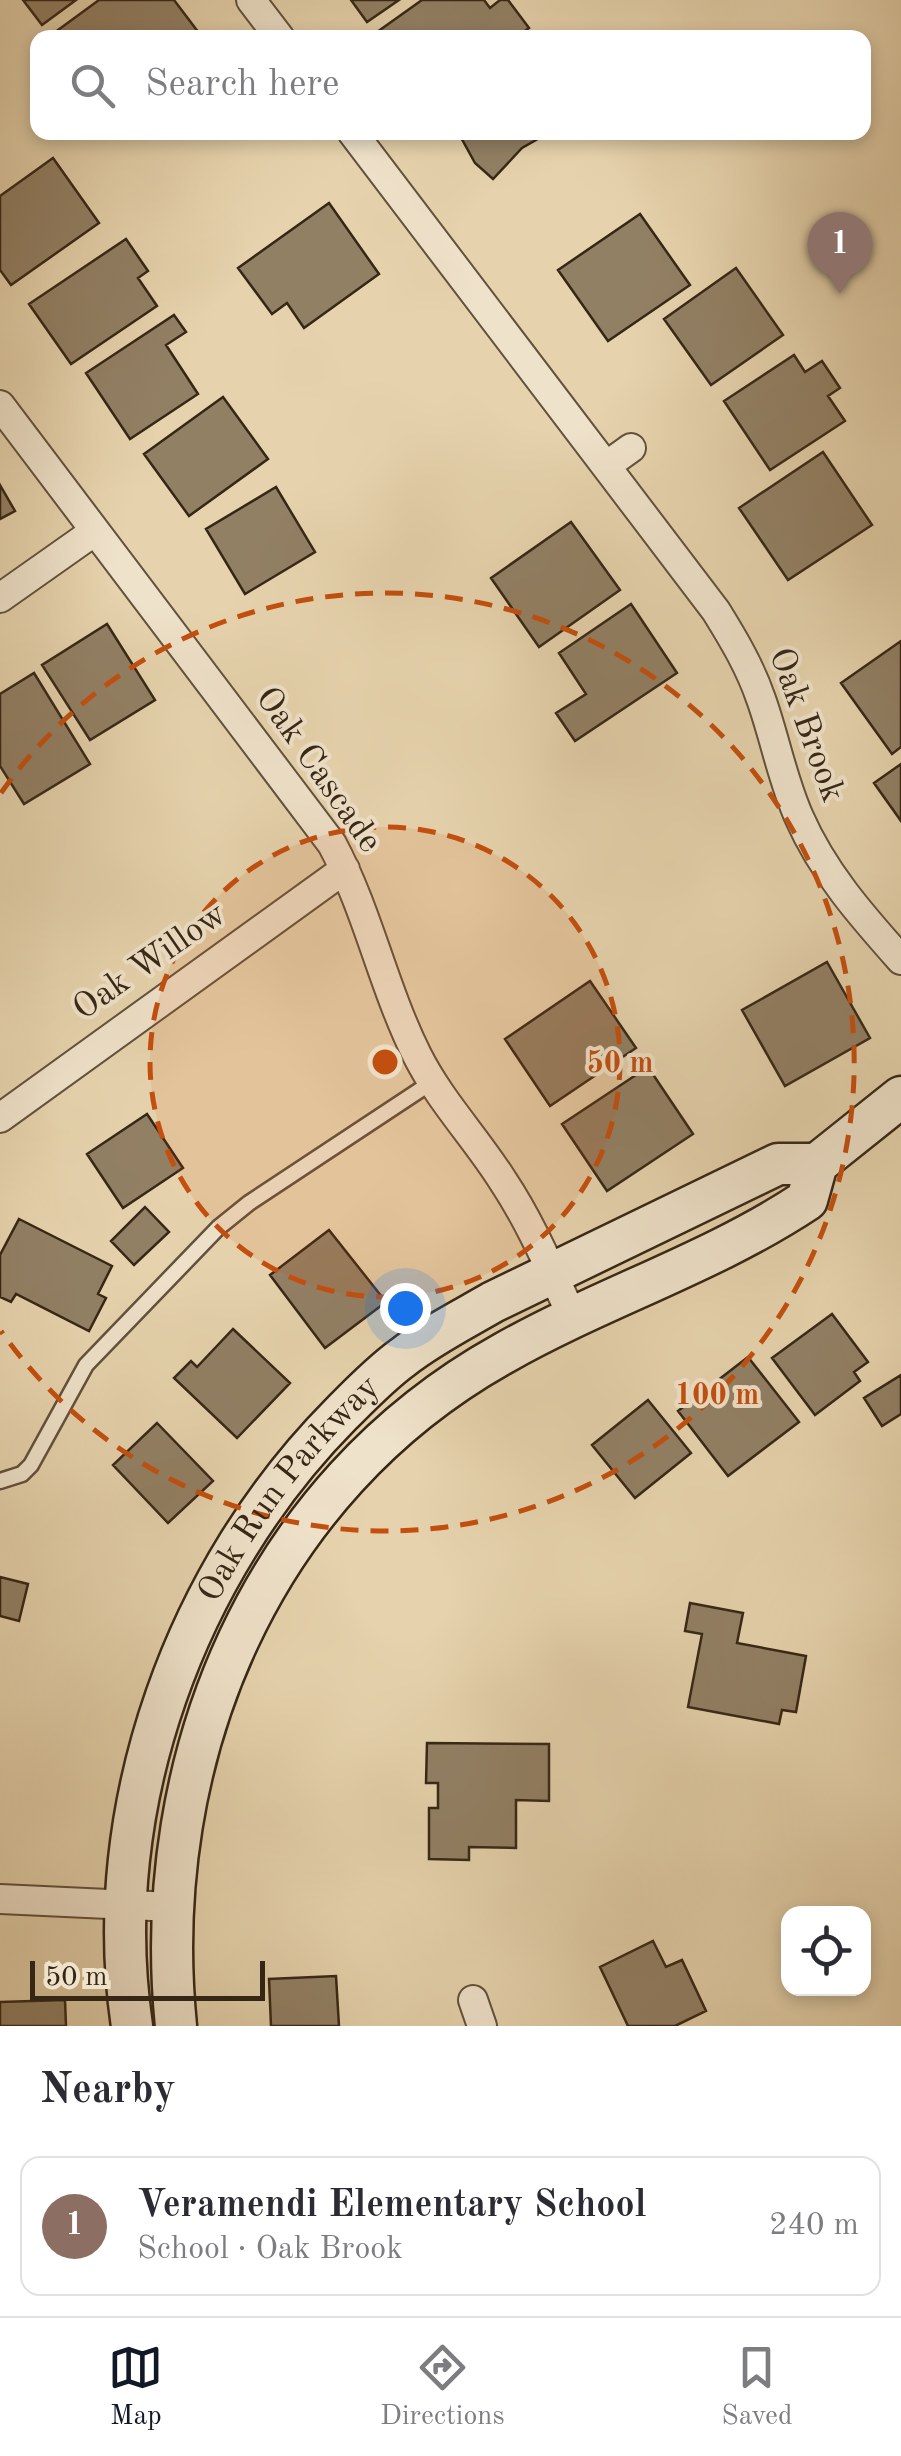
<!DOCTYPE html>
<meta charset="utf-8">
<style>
:root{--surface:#fff;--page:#f7f7f7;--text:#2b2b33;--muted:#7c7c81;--line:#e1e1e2;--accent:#111827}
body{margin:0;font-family:"Old Standard TT",serif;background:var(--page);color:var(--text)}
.controls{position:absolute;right:30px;bottom:30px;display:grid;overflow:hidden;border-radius:20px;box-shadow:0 5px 15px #0003}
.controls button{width:90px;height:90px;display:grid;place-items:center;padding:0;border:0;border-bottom:2px solid var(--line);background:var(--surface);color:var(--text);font:50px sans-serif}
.scale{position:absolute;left:30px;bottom:25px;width:235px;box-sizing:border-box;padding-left:10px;border:5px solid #362616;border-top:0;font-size:28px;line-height:35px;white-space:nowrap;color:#362616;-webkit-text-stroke:8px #efe2ca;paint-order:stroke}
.you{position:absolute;left:405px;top:1308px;width:35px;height:35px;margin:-25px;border:8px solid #fff;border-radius:50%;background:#1a73e8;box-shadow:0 0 0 15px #1a73e833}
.badge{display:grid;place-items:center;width:65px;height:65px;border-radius:50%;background:var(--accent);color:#fff;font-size:32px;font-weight:700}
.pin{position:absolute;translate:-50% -82px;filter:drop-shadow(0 2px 5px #0008)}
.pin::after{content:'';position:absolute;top:52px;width:35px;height:30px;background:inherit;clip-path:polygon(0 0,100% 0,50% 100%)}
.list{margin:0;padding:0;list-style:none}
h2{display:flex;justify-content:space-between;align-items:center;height:130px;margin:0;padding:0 40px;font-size:42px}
h2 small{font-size:32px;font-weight:400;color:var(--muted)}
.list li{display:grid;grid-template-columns:65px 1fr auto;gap:30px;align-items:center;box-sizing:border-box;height:140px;margin:0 20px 20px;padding:0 20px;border:2px solid var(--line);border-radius:20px}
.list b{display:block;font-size:38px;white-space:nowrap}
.list p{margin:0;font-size:32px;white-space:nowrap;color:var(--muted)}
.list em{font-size:32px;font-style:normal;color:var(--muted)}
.icon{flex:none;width:55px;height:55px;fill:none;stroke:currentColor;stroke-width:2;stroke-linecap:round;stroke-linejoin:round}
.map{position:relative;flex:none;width:901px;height:2026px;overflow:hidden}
.search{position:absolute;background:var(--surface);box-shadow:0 5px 15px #0003;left:30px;right:30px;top:30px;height:110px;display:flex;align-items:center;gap:25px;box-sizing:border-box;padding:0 35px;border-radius:20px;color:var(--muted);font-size:38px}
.sheet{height:290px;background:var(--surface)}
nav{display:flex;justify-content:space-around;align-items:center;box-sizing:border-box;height:140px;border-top:2px solid var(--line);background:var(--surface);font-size:28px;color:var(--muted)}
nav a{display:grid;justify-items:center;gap:5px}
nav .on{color:var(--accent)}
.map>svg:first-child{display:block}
.building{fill:#928065;stroke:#362616;stroke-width:2.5}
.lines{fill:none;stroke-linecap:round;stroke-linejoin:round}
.lane-casing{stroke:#62513c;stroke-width:19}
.street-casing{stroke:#62513c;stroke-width:32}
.secondary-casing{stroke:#362616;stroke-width:45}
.lane{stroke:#efe2ca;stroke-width:14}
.street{stroke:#efe2ca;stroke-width:28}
.secondary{stroke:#efe2ca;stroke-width:40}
.ring{fill:none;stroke:#c44f0e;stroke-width:5;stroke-dasharray:18 12}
.labels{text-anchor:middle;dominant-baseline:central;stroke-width:8;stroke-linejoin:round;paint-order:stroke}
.street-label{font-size:35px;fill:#362616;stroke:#efe2ca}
.centre{fill:#c44f0e;stroke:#efe2ca;stroke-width:5}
.ring-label{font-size:30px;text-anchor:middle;font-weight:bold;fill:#c44f0e;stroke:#efe2ca;stroke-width:8;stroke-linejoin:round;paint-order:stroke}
</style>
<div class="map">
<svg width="901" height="2026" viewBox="0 0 901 2026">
<rect width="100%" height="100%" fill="#e6d3ad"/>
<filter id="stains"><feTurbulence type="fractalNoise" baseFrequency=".002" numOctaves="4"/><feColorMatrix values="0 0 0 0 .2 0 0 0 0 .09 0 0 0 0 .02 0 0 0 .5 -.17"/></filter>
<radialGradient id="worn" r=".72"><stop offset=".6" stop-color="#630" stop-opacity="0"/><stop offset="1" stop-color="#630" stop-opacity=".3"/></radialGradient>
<path class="building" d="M 23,0 L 76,0 L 42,25 Z
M 99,0 L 174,0 L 199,33 L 193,38 L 64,38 L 58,30 Z
M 351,0 L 399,0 L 367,22 Z
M 422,0 L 484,0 L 490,8 L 500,0 L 508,0 L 529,28 L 515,38 L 381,38 L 377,32 Z
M 458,132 L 550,132 L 522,148 L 493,179 L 475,163 Z
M 53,158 L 99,223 L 11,285 L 0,270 L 0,196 Z
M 329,203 L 379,274 L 304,328 L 287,303 L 272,314 L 238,268 Z
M 640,214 L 690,285 L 608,341 L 558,270 Z
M 126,239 L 148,271 L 138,278 L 157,306 L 71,364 L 29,304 Z
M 736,268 L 783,335 L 711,385 L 664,319 Z
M 174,315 L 186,332 L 166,345 L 198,394 L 130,439 L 86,373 Z
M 794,355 L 805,372 L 822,361 L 840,388 L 828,396 L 845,421 L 770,470 L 724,401 Z
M 223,397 L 268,459 L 189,516 L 144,454 Z
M 823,452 L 872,525 L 788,580 L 739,508 Z
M 0,485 L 15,511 L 0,519 Z
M 276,487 L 315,552 L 245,594 L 206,529 Z
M 571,522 L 620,590 L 539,647 L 491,578 Z
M 631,604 L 677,673 L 575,741 L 556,713 L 586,694 L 559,653 Z
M 107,624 L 155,700 L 90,740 L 42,665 Z
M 901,641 L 901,747 L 892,754 L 841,683 Z
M 34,673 L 90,764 L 24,804 L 0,766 L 0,694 Z
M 901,764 L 901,821 L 874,783 Z
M 827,962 L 870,1038 L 785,1086 L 742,1010 Z
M 590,981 L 636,1048 L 550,1106 L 505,1039 Z
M 648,1067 L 693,1134 L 607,1191 L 562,1124 Z
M 147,1114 L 183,1168 L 123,1208 L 87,1154 Z
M 145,1207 L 169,1232 L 134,1265 L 111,1241 Z
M 19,1219 L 112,1266 L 98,1294 L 106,1298 L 89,1331 L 16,1294 L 11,1302 L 0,1297 L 0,1255 Z
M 329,1230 L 386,1302 L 325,1348 L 270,1275 Z
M 832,1314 L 868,1362 L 854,1372 L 860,1381 L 815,1415 L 772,1358 Z
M 233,1329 L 290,1383 L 237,1438 L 174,1378 L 191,1361 L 197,1367 Z
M 748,1357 L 799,1422 L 728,1476 L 678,1411 Z
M 901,1375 L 901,1414 L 882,1426 L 864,1398 Z
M 648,1400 L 691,1453 L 635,1498 L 592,1445 Z
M 157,1423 L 213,1481 L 168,1523 L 113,1465 Z
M 0,1577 L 28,1584 L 19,1621 L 0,1616 Z
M 690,1603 L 743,1613 L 737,1643 L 806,1656 L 796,1712 L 782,1710 L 779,1724 L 688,1707 L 702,1634 L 685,1631 Z
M 427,1743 L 549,1744 L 549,1801 L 516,1800 L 516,1848 L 469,1847 L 469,1860 L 429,1859 L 429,1808 L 438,1808 L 438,1783 L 426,1783 Z
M 653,1941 L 666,1967 L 682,1960 L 706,2011 L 675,2026 L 628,2026 L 600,1967 Z
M 336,1976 L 339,2026 L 271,2026 L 269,1979 Z
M 65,2000 L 66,2026 L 0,2026 L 0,2002 Z"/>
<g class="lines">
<defs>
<path id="lane" d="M 0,1481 L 22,1474 L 31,1465 L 86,1365 L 218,1228 L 249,1203 L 432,1082"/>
<path id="street" d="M 251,0 L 280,38
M 352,132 L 716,611 C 734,640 750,667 761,699 C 775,738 782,779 799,817 C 823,872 861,915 901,960
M 0,405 L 332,844 C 368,911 383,987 417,1055 C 440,1101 476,1138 503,1181 C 531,1223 551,1271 572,1316
M 606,466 L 631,448
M 0,598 L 95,531
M 0,1118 L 345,869
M 0,1899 L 173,1907
M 473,2000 L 482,2026"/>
<g id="secondary">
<path id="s1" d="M 132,2026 C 99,1807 186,1570 341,1414 C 360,1395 380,1374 402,1358 C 430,1336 462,1320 493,1302 L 778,1164 L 817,1164"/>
<path d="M 176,2026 C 149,1757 261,1488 504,1353 C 603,1297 712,1263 807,1200 L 817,1164 L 901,1097"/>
</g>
</defs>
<use href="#lane" class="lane-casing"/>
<use href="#street" class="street-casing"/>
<use href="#secondary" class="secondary-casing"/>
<use href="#lane" class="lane"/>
<use href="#street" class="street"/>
<use href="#secondary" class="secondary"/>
</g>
<circle cx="385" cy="1062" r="235" fill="#c44f0e" fill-opacity=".12"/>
<g class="ring">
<circle cx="385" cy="1062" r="235"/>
<path d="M1 793A469 469 0 1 1 1 1331"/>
</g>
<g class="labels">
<g class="street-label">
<text transform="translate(806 725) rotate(70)">Oak Brook</text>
<text transform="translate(318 770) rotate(55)">Oak Cascade</text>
<text transform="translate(150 962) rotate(-35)">Oak Willow</text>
<text stroke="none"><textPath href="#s1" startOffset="578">Oak Run Parkway</textPath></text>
</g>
</g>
<circle cx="385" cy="1062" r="15" class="centre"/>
<g class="ring-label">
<text x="620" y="1072">50 m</text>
<text x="717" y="1404">100 m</text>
</g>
<rect width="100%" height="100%" filter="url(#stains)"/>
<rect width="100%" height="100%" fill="url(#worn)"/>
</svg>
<div class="controls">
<button><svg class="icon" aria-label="locate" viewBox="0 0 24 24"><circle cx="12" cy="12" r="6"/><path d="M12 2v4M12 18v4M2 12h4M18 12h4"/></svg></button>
</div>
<div class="scale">50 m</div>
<div class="you"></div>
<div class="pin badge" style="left:840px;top:294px;background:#8d6e63">1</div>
<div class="search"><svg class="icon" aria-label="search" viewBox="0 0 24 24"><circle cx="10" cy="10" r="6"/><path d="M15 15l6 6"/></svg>Search here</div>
</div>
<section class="sheet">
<h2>Nearby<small></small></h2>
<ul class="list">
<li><span class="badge" style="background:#8d6e63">1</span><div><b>Veramendi Elementary School</b><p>School · Oak Brook</p></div><em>240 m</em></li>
</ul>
</section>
<nav>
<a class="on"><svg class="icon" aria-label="map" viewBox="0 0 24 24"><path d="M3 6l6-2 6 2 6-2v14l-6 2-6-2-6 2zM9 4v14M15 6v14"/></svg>Map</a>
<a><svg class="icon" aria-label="directions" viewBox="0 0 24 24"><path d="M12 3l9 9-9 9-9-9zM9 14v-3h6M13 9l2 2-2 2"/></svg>Directions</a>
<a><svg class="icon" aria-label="saved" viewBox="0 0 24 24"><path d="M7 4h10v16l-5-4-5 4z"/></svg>Saved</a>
</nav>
